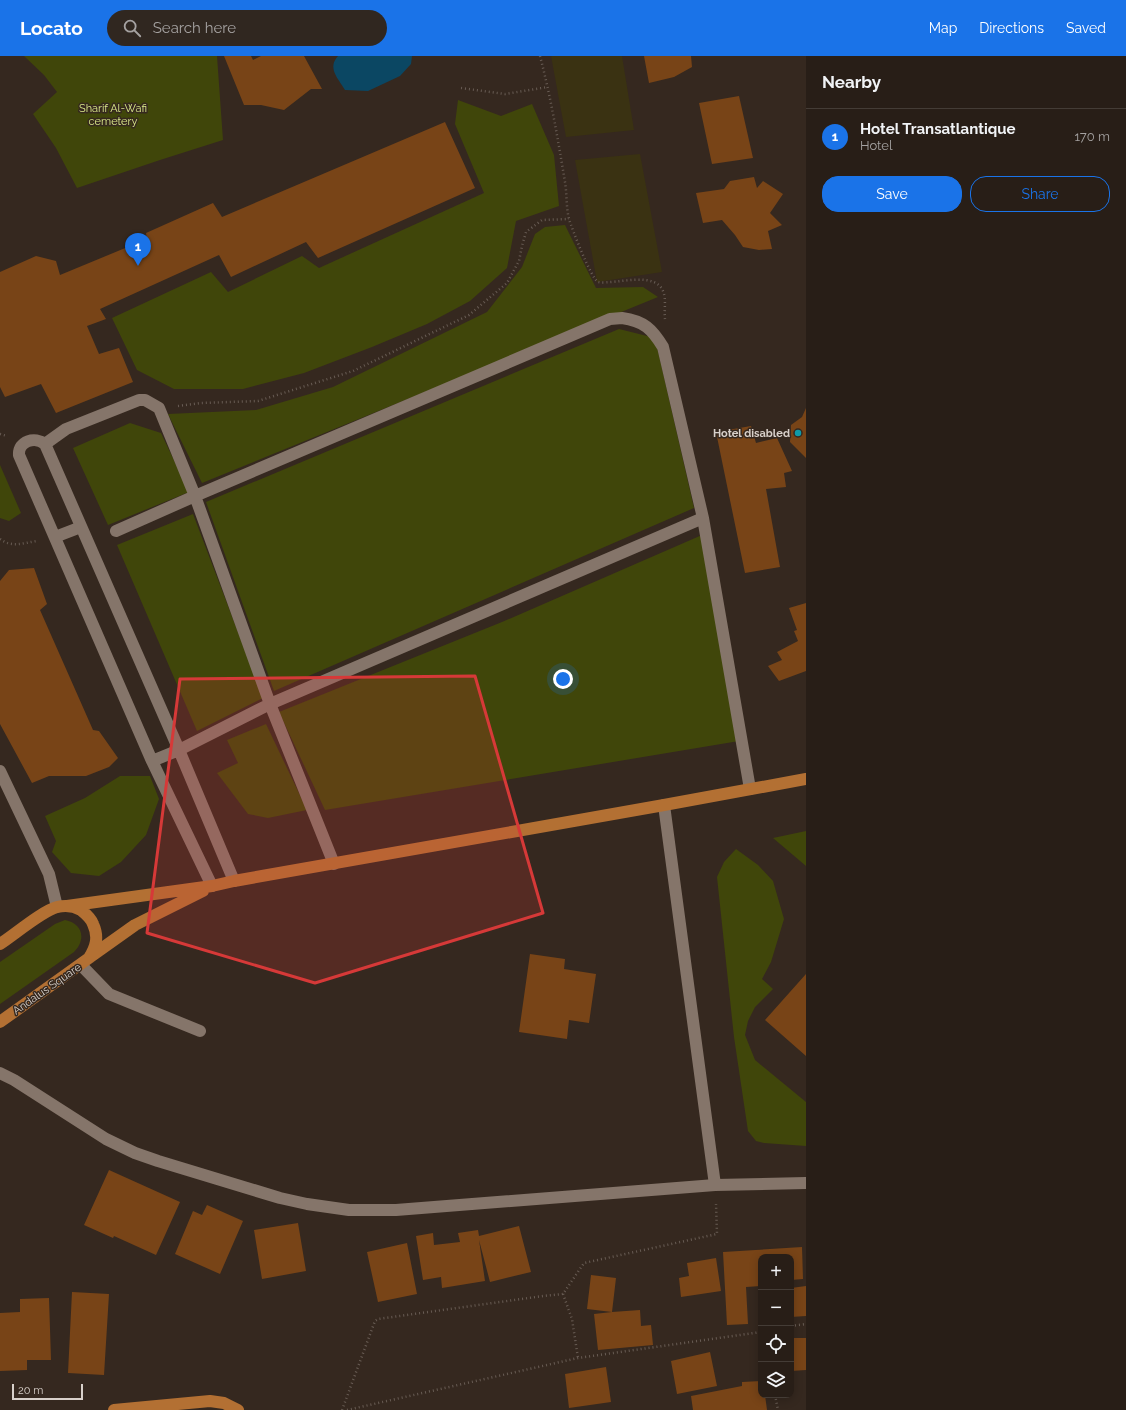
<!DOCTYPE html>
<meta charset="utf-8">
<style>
:root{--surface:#281e17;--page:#302720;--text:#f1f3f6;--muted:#a5a2a1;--line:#443c36;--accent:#1a73e8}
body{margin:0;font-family:Raleway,sans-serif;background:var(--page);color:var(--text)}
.controls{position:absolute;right:12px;bottom:12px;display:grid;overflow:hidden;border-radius:8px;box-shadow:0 2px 10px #0003}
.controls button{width:36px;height:36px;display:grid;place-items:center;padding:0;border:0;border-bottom:1px solid var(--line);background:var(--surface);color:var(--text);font:20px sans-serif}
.scale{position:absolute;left:12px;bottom:10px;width:71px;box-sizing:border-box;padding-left:4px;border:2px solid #d8d0ca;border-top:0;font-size:11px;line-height:14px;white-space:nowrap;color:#d8d0ca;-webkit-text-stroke:3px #35281f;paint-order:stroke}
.you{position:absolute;left:563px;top:623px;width:14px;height:14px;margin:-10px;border:3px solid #fff;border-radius:50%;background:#1a73e8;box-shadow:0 0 0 6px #1a73e833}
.badge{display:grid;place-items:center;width:26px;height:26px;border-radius:50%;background:var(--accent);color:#fff;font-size:13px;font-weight:700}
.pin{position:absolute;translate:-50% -33px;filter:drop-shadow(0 1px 2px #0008)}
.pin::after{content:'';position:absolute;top:21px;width:14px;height:12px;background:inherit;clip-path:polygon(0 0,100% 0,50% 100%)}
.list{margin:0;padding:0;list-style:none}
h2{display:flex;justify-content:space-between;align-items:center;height:52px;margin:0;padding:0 16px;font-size:17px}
h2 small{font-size:13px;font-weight:400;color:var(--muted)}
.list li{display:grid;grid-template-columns:26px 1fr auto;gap:12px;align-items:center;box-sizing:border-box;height:56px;padding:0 16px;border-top:1px solid var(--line)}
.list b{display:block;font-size:15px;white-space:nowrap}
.list p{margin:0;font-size:13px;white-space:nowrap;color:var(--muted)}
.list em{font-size:13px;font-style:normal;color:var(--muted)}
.actions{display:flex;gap:8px;padding:12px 16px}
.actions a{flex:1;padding:9px 0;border:1px solid var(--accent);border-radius:16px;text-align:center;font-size:14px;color:var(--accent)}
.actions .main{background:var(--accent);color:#fff}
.icon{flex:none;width:22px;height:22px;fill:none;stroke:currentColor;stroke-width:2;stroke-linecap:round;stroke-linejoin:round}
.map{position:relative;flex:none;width:806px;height:1354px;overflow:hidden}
header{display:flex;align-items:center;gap:24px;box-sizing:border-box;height:56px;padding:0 20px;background:var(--accent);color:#fff}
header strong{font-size:19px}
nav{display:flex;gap:22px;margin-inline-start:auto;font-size:14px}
.search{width:280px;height:36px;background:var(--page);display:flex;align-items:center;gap:10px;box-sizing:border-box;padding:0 14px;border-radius:22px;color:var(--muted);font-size:15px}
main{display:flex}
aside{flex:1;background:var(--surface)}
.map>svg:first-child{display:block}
.green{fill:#40460a}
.sand{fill:#3a3212}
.water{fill:#0b4763}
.building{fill:#784417}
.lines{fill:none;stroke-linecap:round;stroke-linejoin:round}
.path{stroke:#685c54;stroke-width:2.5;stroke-dasharray:1 3;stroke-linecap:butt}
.minor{stroke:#85756a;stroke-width:12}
.major{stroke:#b37033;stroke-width:12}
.marked{fill:#d63938;fill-opacity:0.2;stroke:#d63938;stroke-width:3;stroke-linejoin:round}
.culture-dot{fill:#0f9aa8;stroke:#35281f;stroke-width:1.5}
.labels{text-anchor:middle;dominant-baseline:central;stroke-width:3;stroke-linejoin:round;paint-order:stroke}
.park-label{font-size:11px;fill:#dbea89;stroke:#35281f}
.poi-label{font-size:11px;font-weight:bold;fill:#d8d0ca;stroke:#35281f;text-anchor:end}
.street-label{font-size:11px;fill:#d8d0ca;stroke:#35281f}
</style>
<header>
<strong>Locato</strong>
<div class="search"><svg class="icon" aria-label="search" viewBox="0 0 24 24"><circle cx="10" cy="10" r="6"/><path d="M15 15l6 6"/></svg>Search here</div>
<nav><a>Map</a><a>Directions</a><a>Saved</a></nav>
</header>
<main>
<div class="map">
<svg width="806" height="1354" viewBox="0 0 806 1354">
<rect width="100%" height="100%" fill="#35281f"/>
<path class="green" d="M 24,0 L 217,0 L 223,84 L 160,104 L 77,132 L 56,92 L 33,58 L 57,36 L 44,19 Z
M 458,44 L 501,60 L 532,48 L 554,99 L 559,150 L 516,165 L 507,212 L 470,245 L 427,268 L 372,291 L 304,317 L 243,333 L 174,333 L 137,314 L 112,262 L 211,216 L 228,236 L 302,200 L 319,212 L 484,137 L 455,68 Z
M 565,169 L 596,232 L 643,231 L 658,241 L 202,427 L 168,358 L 256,354 L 333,331 L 487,256 L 522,211 L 535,178 L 545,171 Z
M 619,273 L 655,282 L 694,452 L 274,635 L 206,446 Z
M 130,367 L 161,377 L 189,436 L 108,469 L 73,392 Z
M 0,409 L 21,457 L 9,465 L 0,462 Z
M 193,458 L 263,642 L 197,675 L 117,489 Z
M 702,479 L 739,685 L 325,754 L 279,656 L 502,566 Z
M 266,668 L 307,754 L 268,762 L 248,758 L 217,717 L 238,707 L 227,684 Z
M 120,720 L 150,720 L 159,743 L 146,779 L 121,806 L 99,820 L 71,817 L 52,796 L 56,785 L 45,760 L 85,742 Z
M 806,775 L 806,810 L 773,782 Z
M 736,793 L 758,809 L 773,825 L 784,863 L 771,906 L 762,923 L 773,933 L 755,951 L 748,965 L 745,979 L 755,1004 L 806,1046 L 806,1090 L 764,1087 L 756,1085 L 748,1075 L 734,981 L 717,821 L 724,806 Z
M 65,864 C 82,867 87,883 74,896 L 0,948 L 0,906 L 55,868 Z"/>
<path class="sand" d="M 551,0 L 622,0 L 634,74 L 566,81 Z
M 640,98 L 662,216 L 597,226 L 575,104 Z"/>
<path class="water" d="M 338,0 L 412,0 L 411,8 L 400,20 L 368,35 L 345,34 C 338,22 327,12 338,0 Z"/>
<path class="building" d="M 224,0 L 251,0 L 253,4 L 261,0 L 304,0 L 322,33 L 311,33 L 284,54 L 261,49 L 244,49 Z
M 644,0 L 691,0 L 692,11 L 674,21 L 649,27 Z
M 739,40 L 753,102 L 712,108 L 699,47 Z
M 445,66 L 475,132 L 318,202 L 306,186 L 231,221 L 219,199 L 100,253 L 106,263 L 87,270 L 99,298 L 119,292 L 133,326 L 56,357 L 41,328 L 5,341 L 0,331 L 0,216 L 36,200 L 56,205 L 60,219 L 147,183 L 146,177 L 213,147 L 222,161 Z
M 754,121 L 757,132 L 763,125 L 783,138 L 770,157 L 782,169 L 768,175 L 772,193 L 759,194 L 743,191 L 735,179 L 722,164 L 703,167 L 696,137 L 724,133 L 730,125 Z
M 806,352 L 806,402 L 790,386 L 791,369 L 802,361 Z
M 751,370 L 756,387 L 777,382 L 792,415 L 784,417 L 786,431 L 766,433 L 780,511 L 745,517 L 716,376 Z
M 34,512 L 47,548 L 40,554 L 93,674 L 99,675 L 118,702 L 109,711 L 86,720 L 49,720 L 32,727 L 0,668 L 0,525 L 9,514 Z
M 806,547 L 806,615 L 779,625 L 768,610 L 782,604 L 777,596 L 798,585 L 794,575 L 797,574 L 789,552 Z
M 530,898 L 565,903 L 564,913 L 596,918 L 589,967 L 569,964 L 567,983 L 519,976 Z
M 806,918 L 806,1000 L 765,964 Z
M 109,1114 L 180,1146 L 156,1199 L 114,1180 L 113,1182 L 84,1169 Z
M 207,1149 L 243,1165 L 220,1218 L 175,1198 L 193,1155 L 202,1159 Z
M 298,1167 L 306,1215 L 262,1223 L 254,1174 Z
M 519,1170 L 531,1216 L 490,1226 L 479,1184 L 485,1225 L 442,1232 L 441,1221 L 423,1224 L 416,1180 L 433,1177 L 434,1189 L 460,1186 L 458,1177 L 478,1174 L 479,1180 Z
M 407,1187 L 417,1238 L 378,1246 L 367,1196 Z
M 802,1191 L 803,1223 L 791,1224 L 791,1201 L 761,1201 L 761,1230 L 746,1231 L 748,1268 L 727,1269 L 723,1196 Z
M 716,1202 L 721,1235 L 681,1241 L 679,1222 L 689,1220 L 687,1207 Z
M 591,1219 L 616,1222 L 612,1256 L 640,1254 L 641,1270 L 651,1269 L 653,1289 L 598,1294 L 594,1258 L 612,1256 L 587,1253 Z
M 806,1230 L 806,1260 L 791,1261 L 791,1232 Z
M 72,1236 L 109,1238 L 104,1319 L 68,1317 Z
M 49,1242 L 51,1304 L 27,1304 L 27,1314 L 0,1315 L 0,1257 L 20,1256 L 20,1243 Z
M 791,1282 L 806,1282 L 806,1314 L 791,1315 Z
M 710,1296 L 717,1330 L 677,1338 L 671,1305 Z
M 606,1311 L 611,1346 L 569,1352 L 565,1318 Z
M 761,1325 L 761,1339 L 765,1339 L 767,1354 L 693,1354 L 691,1340 L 742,1330 L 742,1326 Z"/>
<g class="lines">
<path class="path" d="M 540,0 C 551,42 558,84 565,126 C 567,138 566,151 569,163 C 572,173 591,222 598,226 C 616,229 658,213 664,238 C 666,246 664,255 665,263
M 461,32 L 505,38 L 548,31
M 178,350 L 201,347 L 258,345 L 353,315 L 469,259 L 507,227 L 519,205 L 522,190 L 526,176 L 542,164 L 569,163
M 0,378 L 7,380
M 0,483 C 12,492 23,487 37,485
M 563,1238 L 572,1263 L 578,1302
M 791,1270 L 806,1268
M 775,1339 L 778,1354
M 342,1354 L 375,1265 L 378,1263 L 543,1240 L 563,1238 L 584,1207 L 717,1178 L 716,1148
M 347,1354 L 578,1302 L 761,1276"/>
<path class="minor" d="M 622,262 C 644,265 652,273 663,291 L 703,462 L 270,648 L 195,440 L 610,263 Z
M 45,388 L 66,373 L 139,344 L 145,344 L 159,352 L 195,440 L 116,475
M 703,462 L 750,733
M 55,481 L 81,471
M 152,705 L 179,694 L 270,648 L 334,808
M 0,715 L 49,818 L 57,851
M 664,749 L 715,1129
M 212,830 L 152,705 L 19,399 C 18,385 35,380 45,388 L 179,694 L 234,825
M 81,909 L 109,938 L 200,975
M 0,1017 L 14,1024 L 106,1083 L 135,1097 L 158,1105 L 280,1142 L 307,1148 L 349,1154 L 396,1154 L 715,1129 L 806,1127"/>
<path class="major" d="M 67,850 L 212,830 L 234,825 L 664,749 L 806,723
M 0,888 C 14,879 42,855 57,851 C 65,849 74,850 81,854 C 86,858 91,862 93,868 C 99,881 96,891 89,902 L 0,966
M 90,901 L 135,869 L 203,835
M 114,1354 L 210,1345 L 224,1347 L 238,1354"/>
</g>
<path class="marked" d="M 475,620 L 543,857 L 315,927 L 147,877 L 180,623 Z"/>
<circle class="culture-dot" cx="798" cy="377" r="4"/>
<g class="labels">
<g class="park-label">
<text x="113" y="52">Sharif Al-Wafi<tspan x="113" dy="13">cemetery</tspan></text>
</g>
<g class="poi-label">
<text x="790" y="377">Hotel disabled</text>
</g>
<g class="street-label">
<text transform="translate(47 933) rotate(-35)">Andalus Square</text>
</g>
</g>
</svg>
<div class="controls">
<button>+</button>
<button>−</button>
<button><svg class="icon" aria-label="locate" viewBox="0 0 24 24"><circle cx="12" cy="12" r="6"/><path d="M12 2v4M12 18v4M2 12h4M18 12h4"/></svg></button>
<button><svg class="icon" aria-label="layers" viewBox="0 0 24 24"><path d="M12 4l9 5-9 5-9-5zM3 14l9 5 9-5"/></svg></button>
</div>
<div class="scale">20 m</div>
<div class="you"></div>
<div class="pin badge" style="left:138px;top:210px">1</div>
</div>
<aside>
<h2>Nearby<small></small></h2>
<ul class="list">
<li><span class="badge">1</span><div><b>Hotel Transatlantique</b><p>Hotel</p></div><em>170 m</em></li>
</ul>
<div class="actions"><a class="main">Save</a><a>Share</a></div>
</aside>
</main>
